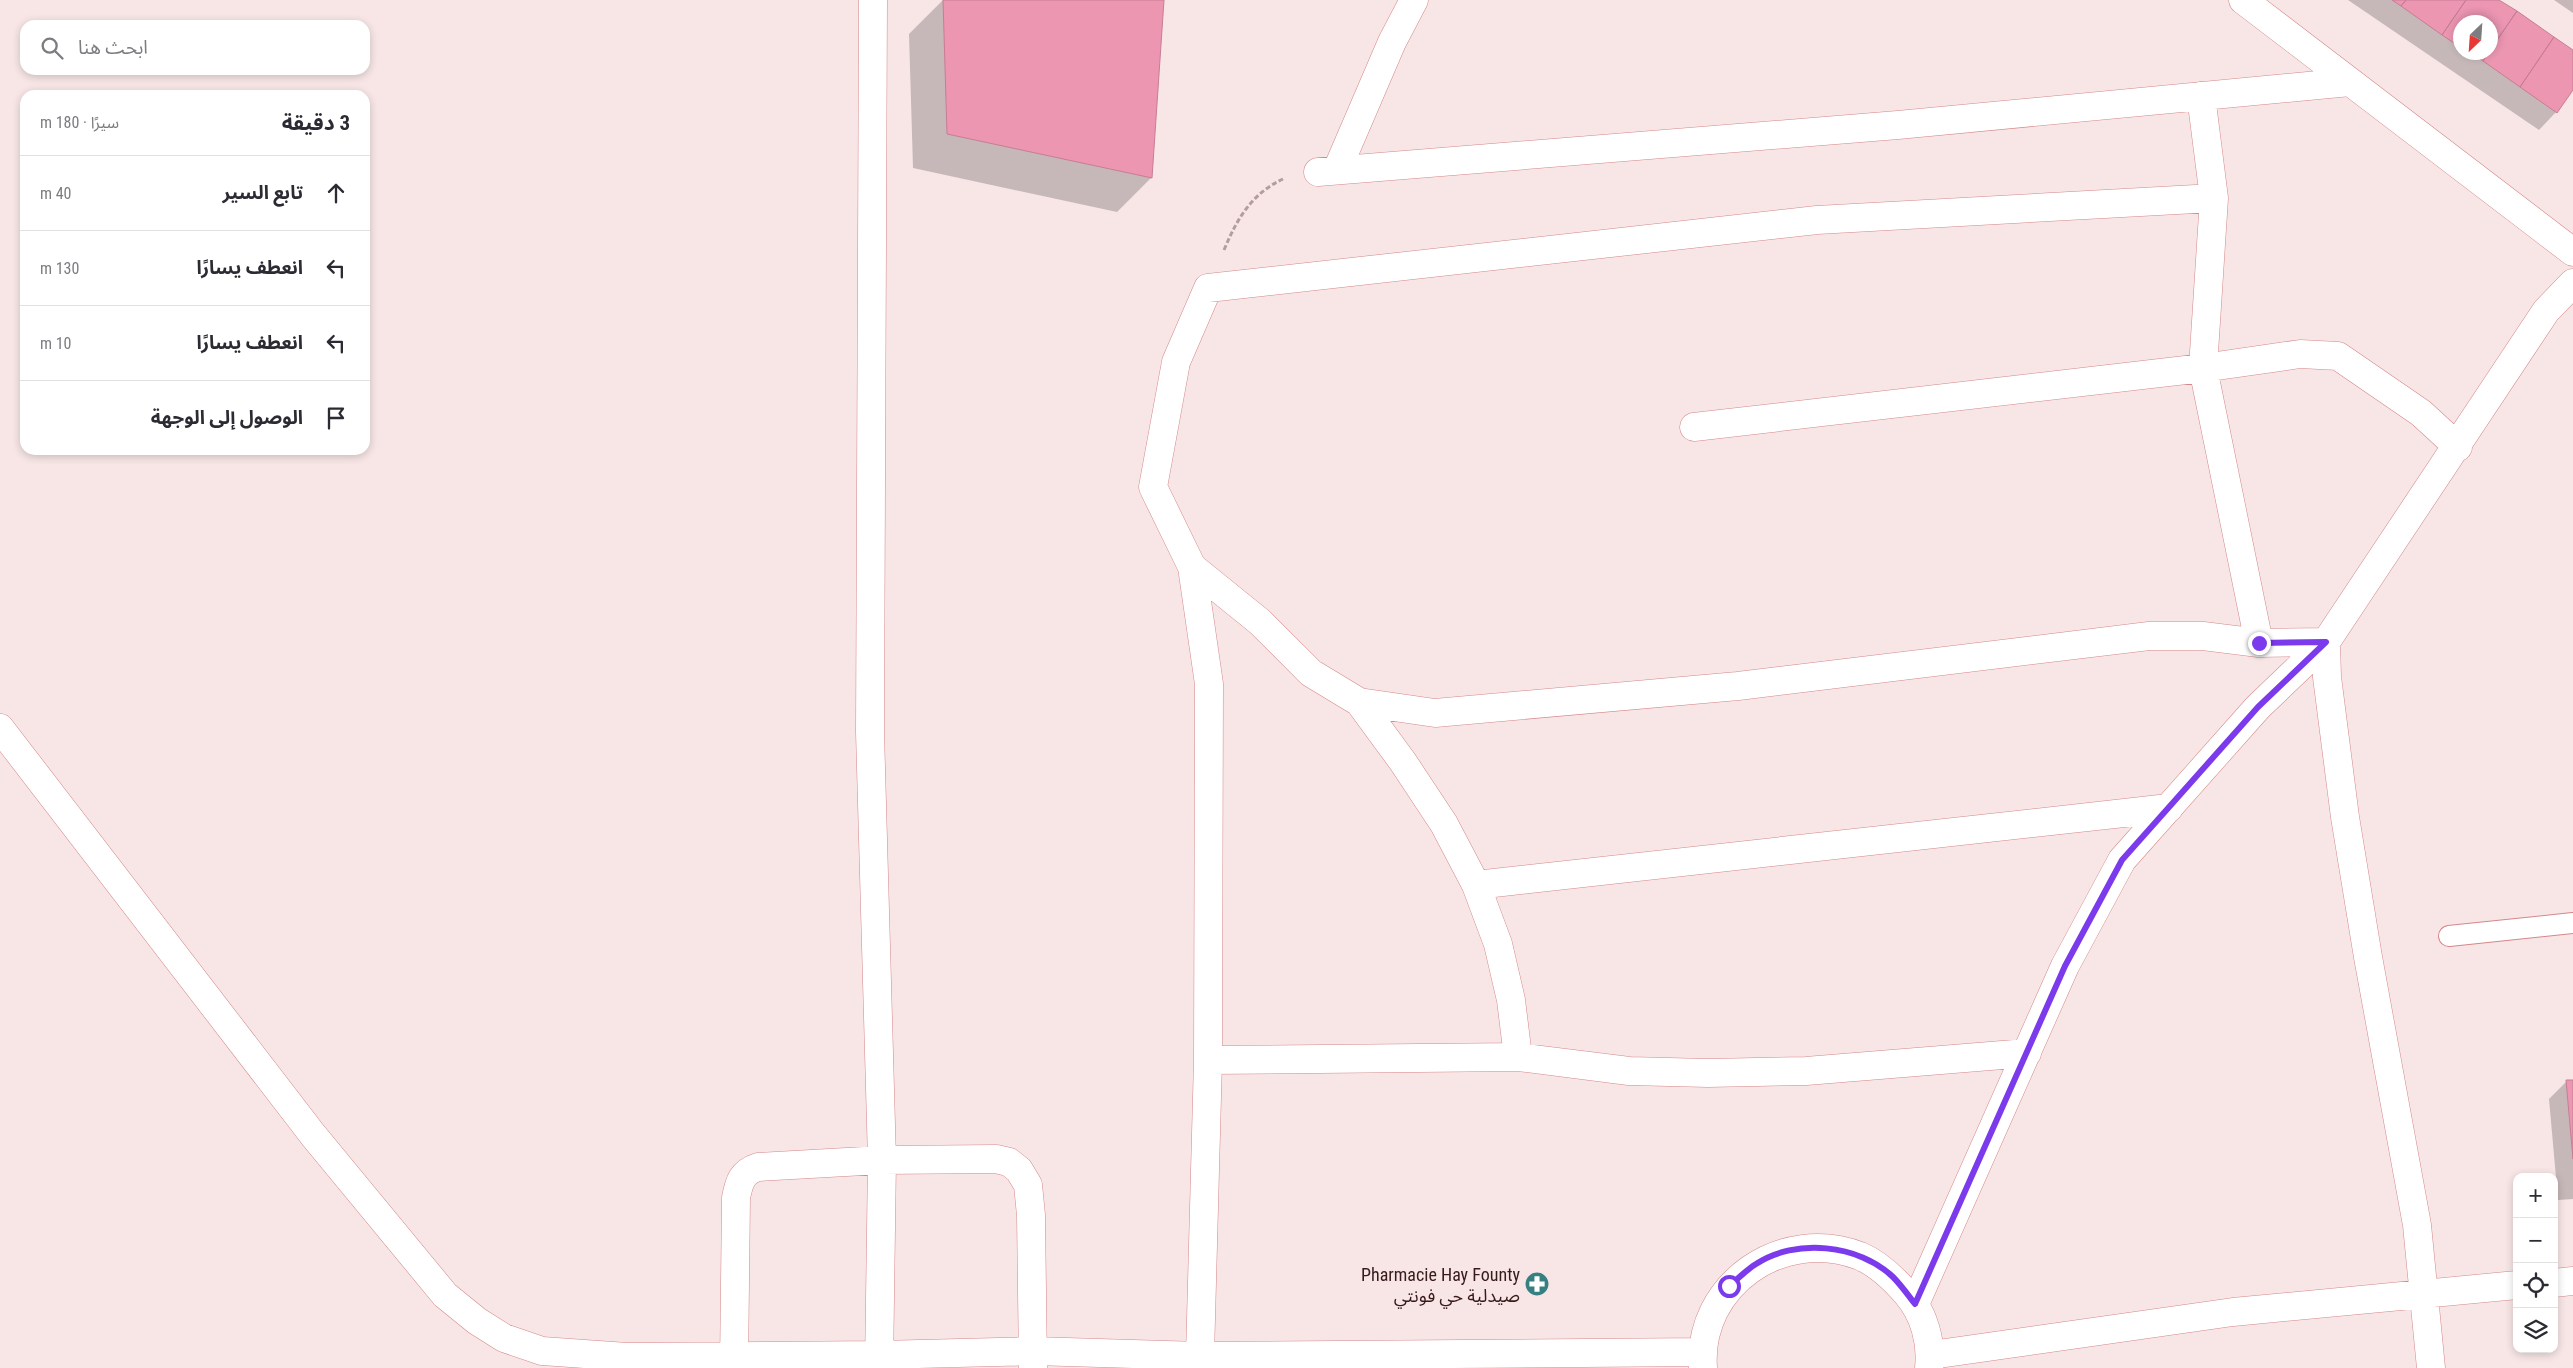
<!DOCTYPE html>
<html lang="ar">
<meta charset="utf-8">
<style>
:root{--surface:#fff;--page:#f2f2f3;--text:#2b2b33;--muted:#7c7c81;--line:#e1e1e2}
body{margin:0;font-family:"Roboto Condensed","Noto Sans Arabic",sans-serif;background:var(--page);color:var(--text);direction:rtl}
.controls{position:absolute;right:15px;bottom:15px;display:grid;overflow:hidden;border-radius:10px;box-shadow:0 2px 8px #0003}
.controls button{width:45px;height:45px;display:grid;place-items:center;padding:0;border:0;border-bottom:1px solid var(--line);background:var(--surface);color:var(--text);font:25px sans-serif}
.compass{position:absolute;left:2453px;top:15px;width:45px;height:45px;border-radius:50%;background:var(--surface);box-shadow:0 2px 8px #0003;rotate:205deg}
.stop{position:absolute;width:15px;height:15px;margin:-11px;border:4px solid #7c3aed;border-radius:50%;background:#fff}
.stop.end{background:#7c3aed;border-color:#fff;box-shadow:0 1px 5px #0008}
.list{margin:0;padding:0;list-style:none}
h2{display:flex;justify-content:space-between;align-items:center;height:65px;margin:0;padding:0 20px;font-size:21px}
h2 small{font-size:16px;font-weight:400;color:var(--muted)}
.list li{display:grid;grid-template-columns:32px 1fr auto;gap:15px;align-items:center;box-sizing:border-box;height:75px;padding:0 20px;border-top:1px solid var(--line)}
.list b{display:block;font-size:19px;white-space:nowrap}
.list em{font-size:16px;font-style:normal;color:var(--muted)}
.icon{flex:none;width:28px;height:28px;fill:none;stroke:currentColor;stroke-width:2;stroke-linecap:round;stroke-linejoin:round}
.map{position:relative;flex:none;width:2573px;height:1368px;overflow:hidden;direction:ltr}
.search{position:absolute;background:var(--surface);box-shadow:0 2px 8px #0003;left:20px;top:20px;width:350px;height:55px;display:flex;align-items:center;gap:12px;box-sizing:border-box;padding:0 18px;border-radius:15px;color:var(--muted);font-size:19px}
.panel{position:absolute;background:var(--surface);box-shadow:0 2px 8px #0003;left:20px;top:90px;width:350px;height:365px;border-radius:15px;direction:rtl}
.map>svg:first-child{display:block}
.shadow{fill:#0003;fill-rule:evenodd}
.building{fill:#ec96b2;stroke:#c67d95}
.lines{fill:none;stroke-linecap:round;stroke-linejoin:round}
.service-casing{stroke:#d58789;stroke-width:22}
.minor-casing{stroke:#d58789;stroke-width:29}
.path{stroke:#b39d9d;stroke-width:3;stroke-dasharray:5 2.5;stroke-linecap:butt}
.service{stroke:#fff;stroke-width:20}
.minor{stroke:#fff;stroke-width:28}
.route{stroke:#7c3aed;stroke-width:6}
.labels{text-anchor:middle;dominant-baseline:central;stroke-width:4.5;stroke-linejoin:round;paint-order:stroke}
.poi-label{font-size:18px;fill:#381a1b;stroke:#f8e6e6;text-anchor:end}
</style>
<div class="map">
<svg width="2573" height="1368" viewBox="0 0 2573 1368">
<rect width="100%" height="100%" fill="#f8e6e6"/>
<path class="shadow" d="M 943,0 L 1162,0 L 1151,178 L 1117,212 L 913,168 L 909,34 Z
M 2348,0 L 2497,0 L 2573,52 L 2573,88 L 2556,112 L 2539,130 ZM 2460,22 L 2490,22 L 2490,52 L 2460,52 Z
M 2554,0 L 2573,0 L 2573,13 Z
M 2567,1081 L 2573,1081 L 2573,1199 L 2558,1200 L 2549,1099 Z"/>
<path class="building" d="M 943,0 L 1164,0 L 1152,178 L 947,134 Z
M 2392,0 L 2406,0 L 2401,6 Z
M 2406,0 L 2466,0 L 2442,35 L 2401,6 Z
M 2466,0 L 2499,0 L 2517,11 L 2490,50 L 2490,22 L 2460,22 L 2460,47 L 2442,35 Z
M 2517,11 L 2554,37 L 2520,87 L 2483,61 Z
M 2554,37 L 2573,50 L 2573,90 L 2557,113 L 2520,87 Z
M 2469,52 L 2489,52 L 2483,61 Z
M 2566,1080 L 2573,1080 L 2573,1159 Z"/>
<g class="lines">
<defs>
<path id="service" d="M 2449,936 L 2573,923"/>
<path id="minor" d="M 873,0 L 870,732 L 882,1160 L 879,1368
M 2243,0 L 2573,252
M 2201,96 L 2214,198 L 2203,368 L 2259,643
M 1337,170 L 1392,42 L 1414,0
M 1318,172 L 1898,125 L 2350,82
M 1694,427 L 2203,368 L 2300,354 L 2338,356 L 2421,413 L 2458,447
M 1192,567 L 1260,622 L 1311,673 L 1359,702 L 1403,762 L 1444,824 L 1476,885 L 1498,944 L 1511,1000 L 1518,1057
M 1359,702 L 1435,713 L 1738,686 L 2149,636 L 2203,636 L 2259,643 L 2326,642
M 0,728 L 313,1135 L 445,1295 L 477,1321 L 504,1338 L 542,1351 L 627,1357 L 879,1355 L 1033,1351 L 1200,1356 L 1702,1352
M 1476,885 L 2169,808
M 1208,1060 L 1518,1057 L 1629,1071 L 1708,1073 L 1806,1071 L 2027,1053
M 2554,1283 L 2573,1281
M 1915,1304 L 2065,966 L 2122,860 L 2258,707 L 2326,642
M 1931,1355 L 2233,1312 L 2517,1285
M 1200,1356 L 1208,1060 L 1209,684 L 1192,567 L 1153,487 L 1176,362 L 1208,288 L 1817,220 L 2214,198
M 734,1368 L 736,1198 C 739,1182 742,1172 758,1167 L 882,1160 L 996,1159 L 1009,1162 L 1019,1170 L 1028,1185 L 1031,1215 L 1033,1368
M 1703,1368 C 1697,1284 1783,1226 1860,1256 C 1879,1264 1894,1279 1907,1294 C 1924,1314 1932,1342 1929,1368
M 2431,1368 L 2417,1225 L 2368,957 L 2345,817 L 2327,677 L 2326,642 L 2546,311 L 2573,283"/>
</defs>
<use href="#service" class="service-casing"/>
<use href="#minor" class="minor-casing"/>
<path class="path" d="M 1224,250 C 1237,219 1251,194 1283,179"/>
<use href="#service" class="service"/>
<use href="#minor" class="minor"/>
</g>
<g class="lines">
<path class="route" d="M 1729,1286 C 1738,1279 1746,1270 1756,1264 C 1795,1238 1859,1244 1893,1277 C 1901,1285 1908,1295 1915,1304 L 2065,966 L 2122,860 L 2258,707 L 2326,642 L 2259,643"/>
</g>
<defs>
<symbol id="pharmacy-disc" viewBox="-11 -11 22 22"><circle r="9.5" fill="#378082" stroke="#f8e6e6"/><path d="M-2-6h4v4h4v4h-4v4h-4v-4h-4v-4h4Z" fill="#fff"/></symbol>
</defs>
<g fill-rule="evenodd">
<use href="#pharmacy-disc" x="1523" y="1270" width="28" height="28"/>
</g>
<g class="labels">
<g class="poi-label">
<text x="1520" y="1274">Pharmacie Hay Founty<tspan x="1520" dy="21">صيدلية حي فونتي</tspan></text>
</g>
</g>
</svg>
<div class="controls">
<button>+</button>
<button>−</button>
<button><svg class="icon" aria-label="locate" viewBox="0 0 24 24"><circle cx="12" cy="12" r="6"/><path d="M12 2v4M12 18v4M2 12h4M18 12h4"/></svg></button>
<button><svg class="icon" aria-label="layers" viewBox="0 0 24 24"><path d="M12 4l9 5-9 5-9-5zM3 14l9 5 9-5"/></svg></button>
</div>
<svg class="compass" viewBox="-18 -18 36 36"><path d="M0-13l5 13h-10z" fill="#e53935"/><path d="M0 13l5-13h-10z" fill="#7c7c81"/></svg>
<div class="stop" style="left:1729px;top:1286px"></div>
<div class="stop end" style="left:2259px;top:643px"></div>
<div class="search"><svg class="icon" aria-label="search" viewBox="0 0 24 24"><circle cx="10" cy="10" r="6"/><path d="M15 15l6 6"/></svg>ابحث هنا</div>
<section class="panel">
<h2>3 دقيقة<small>سيرًا · 180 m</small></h2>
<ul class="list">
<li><svg class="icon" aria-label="ahead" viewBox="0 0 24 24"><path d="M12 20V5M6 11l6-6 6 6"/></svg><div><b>تابع السير</b></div><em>40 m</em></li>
<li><svg class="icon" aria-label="left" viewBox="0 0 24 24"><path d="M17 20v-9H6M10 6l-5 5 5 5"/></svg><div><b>انعطف يسارًا</b></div><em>130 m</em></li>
<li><svg class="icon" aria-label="left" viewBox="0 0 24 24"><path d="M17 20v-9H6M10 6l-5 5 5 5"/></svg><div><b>انعطف يسارًا</b></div><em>10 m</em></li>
<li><svg class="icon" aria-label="arrive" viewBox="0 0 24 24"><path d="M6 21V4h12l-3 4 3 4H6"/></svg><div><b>الوصول إلى الوجهة</b></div></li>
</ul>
</section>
</div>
